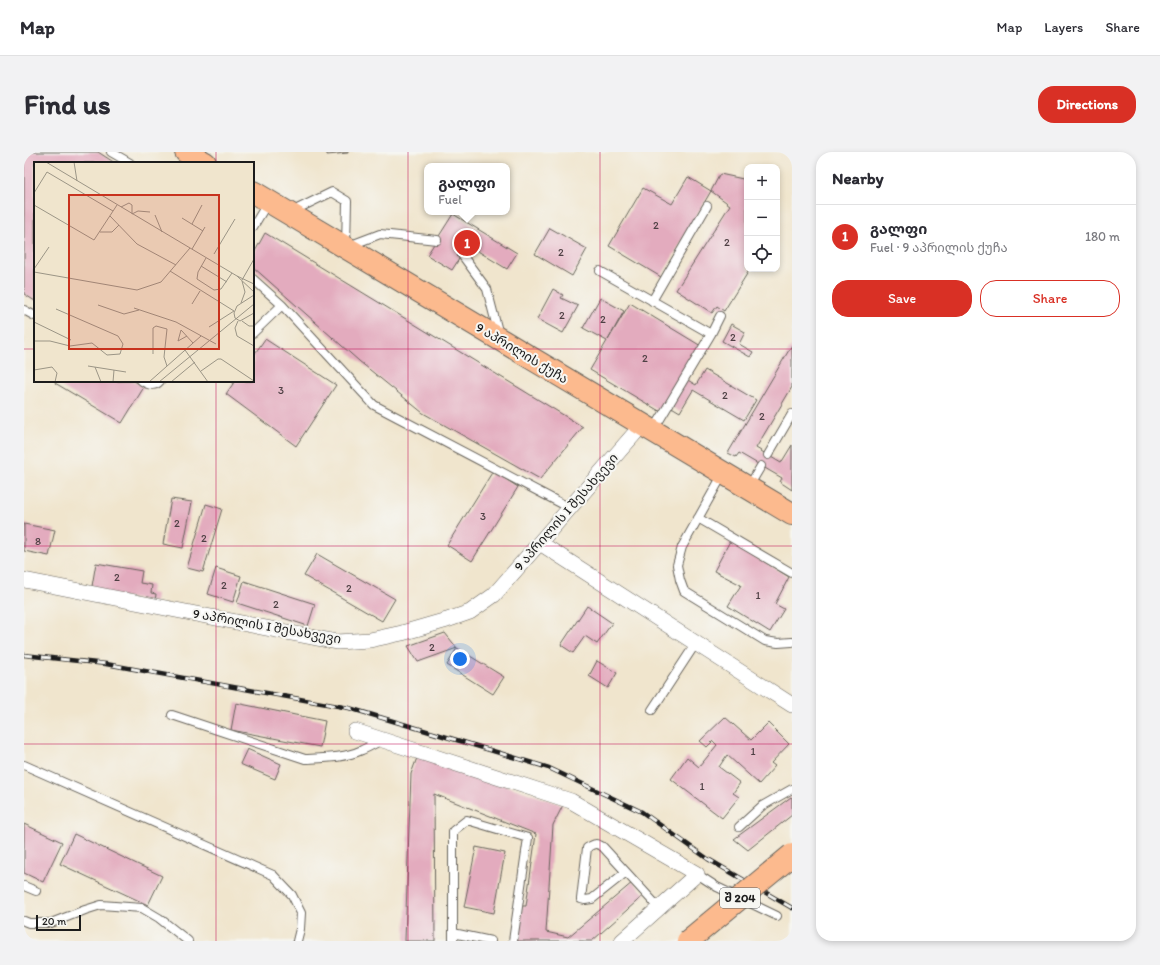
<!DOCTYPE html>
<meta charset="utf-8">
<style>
:root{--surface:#fff;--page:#f2f2f3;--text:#2b2b33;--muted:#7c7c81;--line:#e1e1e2;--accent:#d93025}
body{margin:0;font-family:Itim,"Noto Sans Georgian",sans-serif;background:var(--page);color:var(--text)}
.controls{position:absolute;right:12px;top:12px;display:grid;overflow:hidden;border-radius:8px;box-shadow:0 2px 6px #0003}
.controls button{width:36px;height:36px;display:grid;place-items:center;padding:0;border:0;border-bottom:1px solid var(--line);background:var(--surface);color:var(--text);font:20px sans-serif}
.scale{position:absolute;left:12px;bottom:10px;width:45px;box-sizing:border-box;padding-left:4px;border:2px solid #1c1c1c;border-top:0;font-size:11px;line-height:14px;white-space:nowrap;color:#1c1c1c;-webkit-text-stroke:3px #f6f6f2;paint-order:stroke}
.you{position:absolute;left:436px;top:507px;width:14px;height:14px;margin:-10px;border:3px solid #fff;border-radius:50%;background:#1a73e8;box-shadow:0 0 0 6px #1a73e833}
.badge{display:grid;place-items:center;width:26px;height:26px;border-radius:50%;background:var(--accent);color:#fff;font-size:13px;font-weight:700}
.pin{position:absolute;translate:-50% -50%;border:2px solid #fff;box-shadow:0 1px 4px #0006}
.popup{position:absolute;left:400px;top:11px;width:86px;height:52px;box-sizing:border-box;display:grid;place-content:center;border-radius:8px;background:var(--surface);filter:drop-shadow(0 1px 3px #0005);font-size:13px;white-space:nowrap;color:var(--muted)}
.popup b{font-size:15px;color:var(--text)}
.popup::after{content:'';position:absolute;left:50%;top:100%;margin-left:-8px;border:8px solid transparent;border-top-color:var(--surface)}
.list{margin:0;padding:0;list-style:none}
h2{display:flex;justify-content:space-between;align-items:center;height:52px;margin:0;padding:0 16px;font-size:17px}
h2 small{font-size:13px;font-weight:400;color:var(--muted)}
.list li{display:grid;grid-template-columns:26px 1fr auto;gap:12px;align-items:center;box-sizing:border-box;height:64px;padding:0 16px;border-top:1px solid var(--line)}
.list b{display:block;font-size:15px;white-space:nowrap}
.list p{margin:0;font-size:13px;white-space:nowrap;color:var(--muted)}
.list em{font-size:13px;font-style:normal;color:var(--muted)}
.actions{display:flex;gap:8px;padding:12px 16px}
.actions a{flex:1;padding:9px 0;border:1px solid var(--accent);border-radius:16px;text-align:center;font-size:14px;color:var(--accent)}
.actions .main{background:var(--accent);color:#fff}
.icon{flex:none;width:22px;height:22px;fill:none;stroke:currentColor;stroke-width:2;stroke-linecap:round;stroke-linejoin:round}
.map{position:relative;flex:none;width:768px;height:789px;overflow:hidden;border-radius:16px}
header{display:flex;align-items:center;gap:24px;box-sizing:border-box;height:56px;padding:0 20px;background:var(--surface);border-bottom:1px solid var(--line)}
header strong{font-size:19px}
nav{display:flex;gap:22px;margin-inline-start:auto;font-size:14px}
.intro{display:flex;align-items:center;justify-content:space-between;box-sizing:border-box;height:96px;padding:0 24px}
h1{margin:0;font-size:28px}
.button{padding:10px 18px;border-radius:16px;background:var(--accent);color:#fff;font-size:14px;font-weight:700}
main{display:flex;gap:24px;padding:0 24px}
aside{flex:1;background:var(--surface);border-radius:16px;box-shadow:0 2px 6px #0003}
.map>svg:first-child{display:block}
.building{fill:#e3abbe}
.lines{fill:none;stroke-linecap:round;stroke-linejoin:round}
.service-casing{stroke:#66625a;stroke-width:10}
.minor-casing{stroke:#66625a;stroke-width:16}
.primary-casing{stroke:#66625a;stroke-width:24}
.service{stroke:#fff;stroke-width:8}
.minor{stroke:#fff;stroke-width:15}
.primary{stroke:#fcba8e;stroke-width:22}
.rail-casing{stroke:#1c1c1c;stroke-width:4.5}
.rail{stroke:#f6f6f2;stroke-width:3;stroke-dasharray:9;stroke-linecap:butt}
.primary-bridge-casing{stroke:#66625a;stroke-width:24;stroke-linecap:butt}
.primary-bridge{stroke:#fcba8e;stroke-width:22}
.grid{fill:none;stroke:#c2185b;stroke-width:1;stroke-opacity:0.55}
.labels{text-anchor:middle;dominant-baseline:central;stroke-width:4;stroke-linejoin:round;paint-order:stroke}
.number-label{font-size:11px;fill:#4e4044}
.shield{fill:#f6f6f2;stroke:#5d5d5c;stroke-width:1}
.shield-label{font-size:12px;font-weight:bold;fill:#1c1c1c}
.street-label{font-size:13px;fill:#1c1c1c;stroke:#f6f6f2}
.inset-road{fill:none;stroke:#9b9586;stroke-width:1}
.view{fill:#c8321e;fill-opacity:0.15;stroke:#c8321e;stroke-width:2}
.inset-edge{fill:none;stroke:#1c1c1c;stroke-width:2}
</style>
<header>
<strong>Map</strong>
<nav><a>Map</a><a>Layers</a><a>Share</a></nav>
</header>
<div class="intro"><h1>Find us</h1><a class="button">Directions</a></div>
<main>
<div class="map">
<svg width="768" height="789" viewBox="0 0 768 789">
<rect width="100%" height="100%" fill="#f6f6f2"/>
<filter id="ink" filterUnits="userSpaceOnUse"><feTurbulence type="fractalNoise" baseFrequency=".025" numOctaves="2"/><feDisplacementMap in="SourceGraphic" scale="8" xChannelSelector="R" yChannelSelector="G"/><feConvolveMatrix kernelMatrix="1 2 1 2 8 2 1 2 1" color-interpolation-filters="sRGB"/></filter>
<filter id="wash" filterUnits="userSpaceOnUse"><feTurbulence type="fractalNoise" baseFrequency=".012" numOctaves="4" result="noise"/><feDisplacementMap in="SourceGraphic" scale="16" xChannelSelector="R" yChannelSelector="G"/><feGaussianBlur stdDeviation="0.9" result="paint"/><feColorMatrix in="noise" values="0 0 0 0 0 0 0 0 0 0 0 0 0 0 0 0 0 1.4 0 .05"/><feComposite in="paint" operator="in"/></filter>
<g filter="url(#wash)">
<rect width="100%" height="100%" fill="#f0e5cd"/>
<g id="blocks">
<path class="building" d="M 0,0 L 74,0 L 91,11 L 11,11 L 11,149 L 0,142 Z
M 303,0 L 324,0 L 324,1 L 303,3 Z
M 696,22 L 719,27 L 723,29 L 723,117 L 726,117 L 700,159 L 693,154 L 688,161 L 652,138 L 706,53 L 687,39 Z
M 664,25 L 687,39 L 637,125 L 585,94 L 619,36 L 648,52 Z
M 429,62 L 493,101 L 483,117 L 444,93 L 428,118 L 403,103 Z
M 526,76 L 563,97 L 548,124 L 511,102 Z
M 241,81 L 559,275 L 516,327 L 399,261 L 335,209 L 229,115 L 229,103 Z
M 529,137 L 539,143 L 537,146 L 554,154 L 539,181 L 513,167 Z
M 576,146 L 600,159 L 584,188 L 606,151 L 677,194 L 637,260 L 566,218 L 583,189 L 559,176 Z
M 707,172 L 721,180 L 715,192 L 729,200 L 726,205 L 698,189 Z
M 241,187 L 312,233 L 272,294 L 202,242 L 211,229 L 229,229 L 229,204 Z
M 768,193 L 768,235 L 732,296 L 757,311 L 768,293 L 768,338 L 756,330 L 758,326 L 715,301 L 712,305 L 704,301 Z
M 681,218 L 732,248 L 720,268 L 669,238 L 656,260 L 646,254 L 662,227 L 672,233 Z
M 32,229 L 110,229 L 120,235 L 98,271 L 31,231 Z
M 469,319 L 494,335 L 448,409 L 423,393 Z
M 147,347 L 168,350 L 159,396 L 139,392 Z
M 182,352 L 198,357 L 179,420 L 163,416 Z
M 0,372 L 31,378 L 25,404 L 0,399 Z
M 706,389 L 765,425 L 751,452 L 760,457 L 746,480 L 704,454 L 717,433 L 690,419 Z
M 293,402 L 371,447 L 358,469 L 280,424 Z
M 72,411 L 118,419 L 116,431 L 128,433 L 127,441 L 132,442 L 131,450 L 67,440 Z
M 192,416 L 217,424 L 209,450 L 184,442 Z
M 220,429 L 291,452 L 284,474 L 213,451 Z
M 563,454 L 588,471 L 573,492 L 561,484 L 549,501 L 537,493 Z
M 421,481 L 433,496 L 394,510 L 384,494 Z
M 433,496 L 480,525 L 469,542 L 423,513 Z
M 573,509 L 593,521 L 584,536 L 565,524 Z
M 212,551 L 301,569 L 296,595 L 207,578 Z
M 701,565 L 727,588 L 744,571 L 765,592 L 747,611 L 751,614 L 735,632 L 703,603 L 695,615 L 716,631 L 709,641 L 715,645 L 698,666 L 647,627 L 663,605 L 675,615 L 693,593 L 689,589 L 683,595 L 676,589 Z
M 223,597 L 257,612 L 251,627 L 216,612 Z
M 394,603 L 539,653 L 529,673 L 522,780 L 544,785 L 609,730 L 621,742 L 568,789 L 493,789 L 498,754 L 502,754 L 512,682 L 410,642 L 411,789 L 381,789 L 387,622 Z
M 767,645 L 768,646 L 768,663 L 724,698 L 710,687 Z
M 0,672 L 38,690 L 19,730 L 0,721 Z
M 50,682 L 138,724 L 124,753 L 36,712 Z
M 452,695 L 481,701 L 470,761 L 440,755 Z"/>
</g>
</g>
<g filter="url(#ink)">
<use href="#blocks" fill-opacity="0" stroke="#66625a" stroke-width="1"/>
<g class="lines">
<defs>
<path id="service" d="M 87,0 L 106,11
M 267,60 L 308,40 L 323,49 L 322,95 L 356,82 L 413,88
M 229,75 L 244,50
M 438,103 L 463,137 L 475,183
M 576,119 L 687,182
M 229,127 L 258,153 L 350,253 L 546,356
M 628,149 L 683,54
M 0,158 L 11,164
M 229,181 L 258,153
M 118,229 C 124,233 131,235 136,229
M 629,279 L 687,182 L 696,164
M 744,303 L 768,262
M 699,322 L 658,395 L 653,413 L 656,428 L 660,439 L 741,489 L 754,491 L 768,490
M 724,336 L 737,314
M 674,366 L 768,421
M 628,558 L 672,491
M 148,563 L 281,607 C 300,606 321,606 338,598 C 345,595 352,591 358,588
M 0,613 L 249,723 L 268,743 L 277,761 L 276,777 L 273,789
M 715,675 L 738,654 L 768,637
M 602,720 L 568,747 L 561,748 L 557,747 L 563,696 C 571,691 572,691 579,695 L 635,756
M 673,722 L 693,735 L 753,764
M 0,734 L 12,739
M 0,769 L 5,771 L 27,771 L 61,758 L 77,753 L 118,756 L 135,766 L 164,789
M 429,781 L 467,789
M 429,789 L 429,679 L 443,668 L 504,686 L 489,789"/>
<path id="minor" d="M 516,391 L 768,553
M 0,428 L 313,490 L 346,488 L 378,481 L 423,468 L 446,460 L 470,443 L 618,273
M 331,579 L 547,649 L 673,722 L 598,789"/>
<path id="primary" d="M 162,0 L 181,11
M 229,40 L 768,362"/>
</defs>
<use href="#service" class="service-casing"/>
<use href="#minor" class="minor-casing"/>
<use href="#primary" class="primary-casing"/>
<use href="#service" class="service"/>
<use href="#minor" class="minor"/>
<use href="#primary" class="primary"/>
<defs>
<path id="rail" d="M 0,503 L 82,512 L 325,556 L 416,583 L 525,616 L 618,660 L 684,707 L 768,756"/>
</defs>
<use href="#rail" class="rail-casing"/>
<use href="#rail" class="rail"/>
<defs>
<path id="primary-bridge" d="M 664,789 L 768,703"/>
</defs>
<use href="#primary-bridge" class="primary-bridge-casing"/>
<use href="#primary-bridge" class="primary-bridge"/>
</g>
</g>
<path class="grid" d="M 192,0 L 192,11M 384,0 L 384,789M 576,0 L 576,789M 0,197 L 11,197M 229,197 L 768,197M 192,229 L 192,789M 0,394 L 768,394M 0,592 L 768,592"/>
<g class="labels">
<g class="number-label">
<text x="632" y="73">2</text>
<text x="703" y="90">2</text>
<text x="537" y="100">2</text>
<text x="538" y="163">2</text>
<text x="579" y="167">2</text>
<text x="709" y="185">2</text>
<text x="621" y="206">2</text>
<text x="257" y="238">3</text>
<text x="701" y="243">2</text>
<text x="738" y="264">2</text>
<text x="459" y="364">3</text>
<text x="153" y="371">2</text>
<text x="180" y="386">2</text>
<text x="14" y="389">8</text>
<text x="93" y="425">2</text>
<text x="200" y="433">2</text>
<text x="325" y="436">2</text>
<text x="734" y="443">1</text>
<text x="252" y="452">2</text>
<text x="408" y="495">2</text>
<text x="729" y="599">1</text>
<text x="678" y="634">1</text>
</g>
<rect class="shield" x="696" y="736" width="40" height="20" rx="3"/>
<g class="shield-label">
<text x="716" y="746">შ 204</text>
</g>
<g class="street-label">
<text transform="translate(498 201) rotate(31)">9 აპრილის ქუჩა</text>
<text transform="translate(542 360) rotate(-49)">9 აპრილის I შესახვევი</text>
<text transform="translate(243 474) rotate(10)">9 აპრილის I შესახვევი</text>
</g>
</g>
<g transform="translate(10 10)">
<rect width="220" height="220" fill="#f0e5cd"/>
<path class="inset-road" d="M 12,0 L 203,114 L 220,130M 40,0 L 43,19M 0,31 L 13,10 L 79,49M 0,43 L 60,78 L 83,43M 87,45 L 95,41 L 98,43 L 98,52 L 104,49 L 116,50M 121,53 L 128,70M 76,54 L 103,82 L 142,103M 148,56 L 169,69M 158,62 L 168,43M 66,70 L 78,70 L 85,63M 158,87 L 171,65M 180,92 L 201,57M 172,96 L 164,110 L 163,117 L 180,128 L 187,127 L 198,111M 167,104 L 193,120M 0,107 L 15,85M 136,109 L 200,149M 0,110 L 103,128 L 127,120 L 156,86M 203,114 L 220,122M 208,118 L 220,97M 220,133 L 203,144 L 200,151 L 201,156 L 206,159 L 220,151M 207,141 L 211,130 L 208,119M 158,142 L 166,129M 64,143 L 90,152 L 105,148M 100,146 L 142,160 L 182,182M 204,159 L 201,166 L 203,174 L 220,184M 208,159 L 215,164 L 220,164M 0,160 L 37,178M 175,165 L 200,149M 153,174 L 144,179 L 147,168 L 148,169 L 159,181M 0,179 L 16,179 L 36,184 L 58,181 L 73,193 L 86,192 L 89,182 L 84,174 L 22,147M 151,188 L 174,220M 119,192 L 119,166 L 122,164 L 133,167 L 130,195 L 133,204M 54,204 L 92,210M 61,205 L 67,220M 0,208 L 18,205 L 23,211 L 21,220M 167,209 L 184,197 L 187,197 L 220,219M 79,220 L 80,208M 115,220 L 167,174M 125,220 L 220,142M 137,220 L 161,200"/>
<path class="view" d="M 35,33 L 185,33 L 185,187 L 35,187 Z"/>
<rect width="220" height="220" class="inset-edge"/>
</g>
</svg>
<div class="controls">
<button>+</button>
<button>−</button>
<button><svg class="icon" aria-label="locate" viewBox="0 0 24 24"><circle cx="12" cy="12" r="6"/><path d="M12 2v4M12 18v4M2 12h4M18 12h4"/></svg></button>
</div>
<div class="scale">20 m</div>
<div class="you"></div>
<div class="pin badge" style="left:443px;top:91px">1</div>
<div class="popup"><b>გალფი</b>Fuel</div>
</div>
<aside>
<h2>Nearby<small></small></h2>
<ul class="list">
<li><span class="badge">1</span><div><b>გალფი</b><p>Fuel · 9 აპრილის ქუჩა</p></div><em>180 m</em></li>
</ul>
<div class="actions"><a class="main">Save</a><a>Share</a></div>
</aside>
</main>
